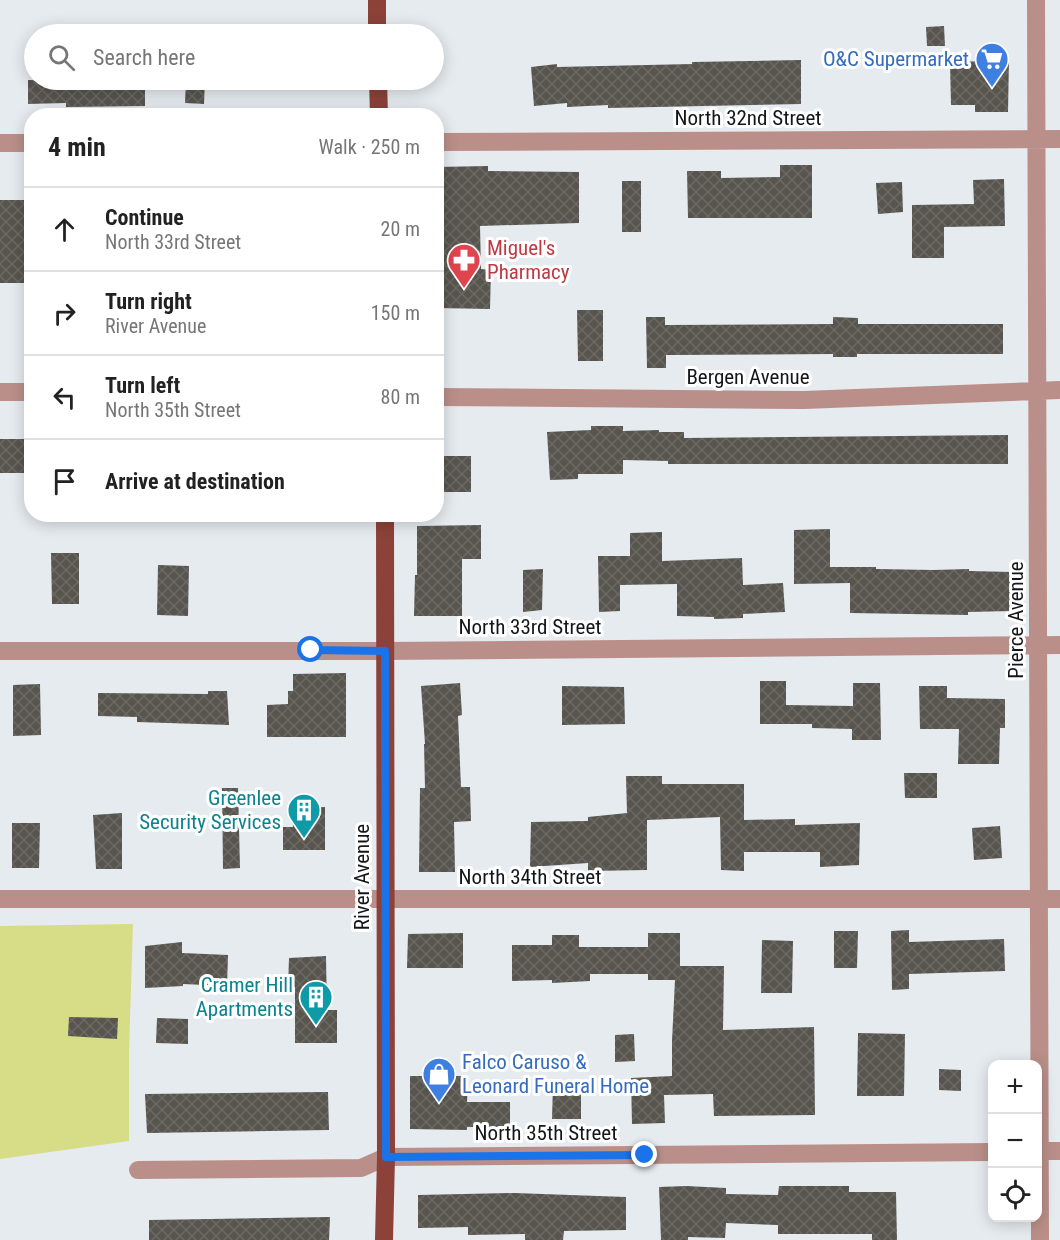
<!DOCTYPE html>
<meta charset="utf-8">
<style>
:root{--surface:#fff;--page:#f6f6f6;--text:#222;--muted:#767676;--line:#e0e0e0}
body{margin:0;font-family:"Roboto Condensed",sans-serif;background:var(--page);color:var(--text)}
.controls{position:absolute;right:18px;bottom:18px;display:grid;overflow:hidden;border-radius:12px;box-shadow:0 3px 15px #0003}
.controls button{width:54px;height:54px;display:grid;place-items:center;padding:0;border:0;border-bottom:2px solid var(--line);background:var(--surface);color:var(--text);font:30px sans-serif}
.stop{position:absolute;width:18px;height:18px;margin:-14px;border:4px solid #1a73e8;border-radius:50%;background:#fff}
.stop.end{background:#1a73e8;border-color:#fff;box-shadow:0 2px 6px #0008}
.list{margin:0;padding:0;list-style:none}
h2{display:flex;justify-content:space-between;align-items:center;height:78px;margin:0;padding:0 24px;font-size:26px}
h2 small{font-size:20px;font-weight:400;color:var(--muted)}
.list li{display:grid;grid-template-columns:39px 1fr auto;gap:18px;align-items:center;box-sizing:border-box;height:84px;padding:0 24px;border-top:2px solid var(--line)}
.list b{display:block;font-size:22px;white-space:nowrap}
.list p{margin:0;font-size:20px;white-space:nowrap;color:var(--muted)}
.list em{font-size:20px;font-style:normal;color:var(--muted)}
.icon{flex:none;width:33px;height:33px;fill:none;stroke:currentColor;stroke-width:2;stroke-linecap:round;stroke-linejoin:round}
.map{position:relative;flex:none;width:1060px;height:1240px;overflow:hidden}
.search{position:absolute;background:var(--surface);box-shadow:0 3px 15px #0003;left:24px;top:24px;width:420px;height:66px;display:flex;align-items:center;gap:15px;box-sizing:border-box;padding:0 21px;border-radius:33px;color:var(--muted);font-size:22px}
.panel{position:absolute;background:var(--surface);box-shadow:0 3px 15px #0003;left:24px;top:108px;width:420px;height:414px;border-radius:24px}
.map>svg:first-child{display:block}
.grass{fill:#d6dd86}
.building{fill:url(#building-cross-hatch)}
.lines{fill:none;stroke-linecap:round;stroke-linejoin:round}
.minor{stroke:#bb8f89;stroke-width:18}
.major{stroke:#8c4239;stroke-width:18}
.route{stroke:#1a73e8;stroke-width:8}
.labels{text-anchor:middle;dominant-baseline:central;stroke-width:6;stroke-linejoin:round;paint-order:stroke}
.shop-label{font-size:21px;fill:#366cbe;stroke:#fff;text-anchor:end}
.street-label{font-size:21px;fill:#141618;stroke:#fff}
.health-label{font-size:21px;fill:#be3a42;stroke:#fff;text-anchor:start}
.culture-label{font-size:21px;fill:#0d838f;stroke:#fff;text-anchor:end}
</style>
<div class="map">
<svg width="1060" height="1240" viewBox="0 0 1060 1240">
<defs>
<pattern id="building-cross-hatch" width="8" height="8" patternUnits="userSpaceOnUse" patternTransform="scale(1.5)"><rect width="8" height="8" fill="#58554f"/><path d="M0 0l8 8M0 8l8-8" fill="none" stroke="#6b6964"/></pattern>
</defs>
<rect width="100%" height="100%" fill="#e6ebf0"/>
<path class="grass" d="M 133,924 L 129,1052 L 129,1141 L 0,1159 L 0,926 Z"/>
<path class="building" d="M 944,26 L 945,46 L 927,46 L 926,27 Z
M 989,59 L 1009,59 L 1008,112 L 975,112 L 975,105 L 951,105 L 950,62 L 989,61 Z
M 801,60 L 801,104 L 608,108 L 608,105 L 567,107 L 567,103 L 534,106 L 531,67 L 557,64 L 557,67 L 692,64 L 692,62 Z
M 28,80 L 145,80 L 145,106 L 66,107 L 66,103 L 28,104 Z
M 186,80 L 205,80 L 204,104 L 185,103 Z
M 780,165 L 812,165 L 812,218 L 688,218 L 687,171 L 721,171 L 721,178 L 780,177 Z
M 488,166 L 488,171 L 579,172 L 579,223 L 480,226 L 481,269 L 491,270 L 490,309 L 436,308 L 436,167 Z
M 1004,179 L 1005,226 L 944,227 L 944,258 L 912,258 L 912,205 L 974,204 L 973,180 Z
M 622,181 L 641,181 L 641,232 L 622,232 Z
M 902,182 L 903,212 L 878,214 L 876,183 Z
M 0,200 L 32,200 L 32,283 L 0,283 Z
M 577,310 L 603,310 L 603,361 L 578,361 Z
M 646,317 L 665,317 L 665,325 L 833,324 L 833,317 L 858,318 L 858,324 L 1003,324 L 1003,354 L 857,354 L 857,357 L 833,357 L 833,354 L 666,355 L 666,368 L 647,368 Z
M 591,426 L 623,426 L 623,431 L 659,430 L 659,432 L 684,432 L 684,438 L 1008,435 L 1008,464 L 668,464 L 668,461 L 623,460 L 623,474 L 578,474 L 578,479 L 550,480 L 547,432 L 591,430 Z
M 0,439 L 32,439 L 32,473 L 0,473 Z
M 436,456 L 471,456 L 471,492 L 436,492 Z
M 481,525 L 481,559 L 462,559 L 462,616 L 414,616 L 415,575 L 417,575 L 417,526 Z
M 830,529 L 830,567 L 876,567 L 876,569 L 933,570 L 969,569 L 969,571 L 1012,572 L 1012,611 L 968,612 L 968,615 L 850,613 L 850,583 L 794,584 L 794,530 Z
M 662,532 L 662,561 L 742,558 L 743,585 L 783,583 L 785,612 L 743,614 L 743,618 L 714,619 L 714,617 L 677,616 L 677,584 L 620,585 L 620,611 L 599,612 L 598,556 L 630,556 L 630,533 Z
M 51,553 L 79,553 L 79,604 L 52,604 Z
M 158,565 L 189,566 L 188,616 L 157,615 Z
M 543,569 L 542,610 L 523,612 L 523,570 Z
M 346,673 L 346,737 L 267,737 L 267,705 L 288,704 L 288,691 L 293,691 L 293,674 Z
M 760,681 L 786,681 L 786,705 L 853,706 L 853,683 L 880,683 L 881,740 L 852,740 L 852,729 L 812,728 L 812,724 L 760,724 Z
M 460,683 L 462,715 L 458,716 L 461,787 L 470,787 L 471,821 L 454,822 L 455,872 L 419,872 L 420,788 L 425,788 L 424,744 L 425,744 L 421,686 Z
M 40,684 L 41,735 L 13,736 L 13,685 Z
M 562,686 L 624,687 L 625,724 L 562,725 Z
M 919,686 L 947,686 L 947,698 L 1005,699 L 1005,728 L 1000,728 L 999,764 L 958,764 L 959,729 L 920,729 Z
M 208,691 L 227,691 L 229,725 L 137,722 L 137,717 L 98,716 L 98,693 L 208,694 Z
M 904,773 L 937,773 L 937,798 L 905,798 Z
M 626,776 L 662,776 L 662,784 L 744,784 L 744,820 L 795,819 L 795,825 L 860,823 L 859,865 L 820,867 L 820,852 L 744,852 L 744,871 L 721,870 L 720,817 L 647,820 L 647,870 L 588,871 L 588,863 L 530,867 L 531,822 L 588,821 L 588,817 L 627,813 Z
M 222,788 L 238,788 L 240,868 L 223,869 Z
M 325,807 L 325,850 L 283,850 L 283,827 L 293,827 L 292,809 Z
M 122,813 L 122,869 L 96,869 L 93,815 Z
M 12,823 L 40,823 L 39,868 L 12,868 Z
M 1000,826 L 1002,858 L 974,860 L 972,828 Z
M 909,930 L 909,942 L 1004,939 L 1005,971 L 909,974 L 909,989 L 892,990 L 891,931 Z
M 834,931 L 858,931 L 857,968 L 834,968 Z
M 463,933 L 463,968 L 407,968 L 408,934 Z
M 648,933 L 680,933 L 680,966 L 724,966 L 723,1030 L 814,1027 L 815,1115 L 714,1116 L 713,1094 L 664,1095 L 665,1123 L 632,1124 L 631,1078 L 672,1076 L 672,1041 L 675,980 L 648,980 L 648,974 L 590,974 L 590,981 L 552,983 L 552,980 L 512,981 L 512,945 L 552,945 L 552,935 L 579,935 L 579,947 L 648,947 Z
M 762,940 L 793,941 L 792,993 L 761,993 Z
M 182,942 L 182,953 L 228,955 L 227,986 L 183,984 L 183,986 L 145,988 L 145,946 Z
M 326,956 L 327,1010 L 337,1010 L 337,1043 L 295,1043 L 295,987 L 288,987 L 289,958 Z
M 69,1017 L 118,1018 L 117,1039 L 68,1036 Z
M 157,1018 L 188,1019 L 188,1044 L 156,1043 Z
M 858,1033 L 905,1034 L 904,1096 L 857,1096 Z
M 634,1034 L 635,1061 L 615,1062 L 615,1035 Z
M 939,1069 L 961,1070 L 961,1091 L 939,1090 Z
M 410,1076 L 468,1076 L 467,1102 L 510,1102 L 510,1127 L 467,1127 L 467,1130 L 410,1129 Z
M 553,1085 L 581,1085 L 581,1119 L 552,1119 Z
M 328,1092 L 329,1130 L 147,1133 L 145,1094 Z
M 686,1186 L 726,1188 L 726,1194 L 778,1195 L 779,1186 L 849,1186 L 849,1192 L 896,1192 L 897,1240 L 872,1240 L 872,1234 L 778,1234 L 778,1225 L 726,1223 L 725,1238 L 688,1237 L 688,1240 L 661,1240 L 659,1187 Z
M 514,1193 L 626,1197 L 626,1230 L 564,1231 L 563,1240 L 525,1240 L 525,1234 L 468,1235 L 468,1227 L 418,1228 L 418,1195 Z
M 330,1217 L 329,1240 L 149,1240 L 149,1220 Z"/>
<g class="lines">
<path class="minor" d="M 1036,0 L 1040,1240
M 436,142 L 1060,139
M 0,143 L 32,143
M 0,392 L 32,392
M 436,397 L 804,400 L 1060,390
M 0,651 L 385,651 L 1060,645
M 0,899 L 1060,899
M 1038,1151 L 1060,1151
M 138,1170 L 361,1168 L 386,1157 L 992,1152"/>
<path class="major" d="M 377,0 L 377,34
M 378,80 L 379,116
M 384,1240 L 386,1157 L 385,514"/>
</g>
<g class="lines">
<path class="route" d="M 311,650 L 385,651 L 386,1157 L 645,1155"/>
</g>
<defs>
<symbol id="supermarket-pin" viewBox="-11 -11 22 30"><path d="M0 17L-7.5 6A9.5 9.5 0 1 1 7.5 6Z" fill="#3f7fe0" stroke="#fff"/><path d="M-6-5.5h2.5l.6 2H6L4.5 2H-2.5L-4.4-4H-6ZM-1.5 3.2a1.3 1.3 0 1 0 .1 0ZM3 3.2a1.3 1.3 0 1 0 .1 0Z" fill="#fff"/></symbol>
<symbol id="pharmacy-pin" viewBox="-11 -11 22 30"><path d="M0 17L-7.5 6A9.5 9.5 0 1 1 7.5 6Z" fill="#e0444e" stroke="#fff"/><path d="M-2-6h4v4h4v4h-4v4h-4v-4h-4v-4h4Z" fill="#fff"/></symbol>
<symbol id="building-pin" viewBox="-11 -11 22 30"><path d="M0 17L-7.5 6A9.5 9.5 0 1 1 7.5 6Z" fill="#0f9aa8" stroke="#fff"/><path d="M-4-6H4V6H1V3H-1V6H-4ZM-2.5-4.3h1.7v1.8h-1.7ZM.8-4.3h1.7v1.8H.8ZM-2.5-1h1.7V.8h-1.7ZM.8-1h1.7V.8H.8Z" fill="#fff"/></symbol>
<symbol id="shop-pin" viewBox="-11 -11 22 30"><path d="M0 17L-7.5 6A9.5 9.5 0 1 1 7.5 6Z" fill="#3f7fe0" stroke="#fff"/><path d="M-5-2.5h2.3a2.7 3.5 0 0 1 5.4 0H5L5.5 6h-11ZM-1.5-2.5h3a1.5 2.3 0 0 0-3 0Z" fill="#fff"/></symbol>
</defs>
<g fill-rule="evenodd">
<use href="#supermarket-pin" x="973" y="40" width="38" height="52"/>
<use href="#pharmacy-pin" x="445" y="241" width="38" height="52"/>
<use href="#building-pin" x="285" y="791" width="38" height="52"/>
<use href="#building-pin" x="297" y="978" width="38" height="52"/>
<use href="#shop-pin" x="420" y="1055" width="38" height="52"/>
</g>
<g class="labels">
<g class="shop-label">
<text x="969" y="59">O&amp;C Supermarket</text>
<text x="462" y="1062" text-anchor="start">Falco Caruso &amp;<tspan x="462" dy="24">Leonard Funeral Home</tspan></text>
</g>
<g class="street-label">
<text x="748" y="118">North 32nd Street</text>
<text x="748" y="377">Bergen Avenue</text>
<text transform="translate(1016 620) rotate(-90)">Pierce Avenue</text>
<text x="530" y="627">North 33rd Street</text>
<text transform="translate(362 877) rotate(-90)">River Avenue</text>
<text x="530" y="877">North 34th Street</text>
<text x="546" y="1133">North 35th Street</text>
</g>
<g class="health-label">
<text x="487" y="248">Miguel's<tspan x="487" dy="24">Pharmacy</tspan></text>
</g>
<g class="culture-label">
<text x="281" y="798">Greenlee<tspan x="281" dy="24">Security Services</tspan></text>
<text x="293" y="985">Cramer Hill<tspan x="293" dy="24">Apartments</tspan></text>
</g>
</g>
</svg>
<div class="controls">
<button>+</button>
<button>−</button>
<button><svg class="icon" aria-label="locate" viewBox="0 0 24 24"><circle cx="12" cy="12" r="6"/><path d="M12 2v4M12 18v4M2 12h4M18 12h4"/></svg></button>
</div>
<div class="stop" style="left:311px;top:650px"></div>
<div class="stop end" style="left:645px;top:1155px"></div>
<div class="search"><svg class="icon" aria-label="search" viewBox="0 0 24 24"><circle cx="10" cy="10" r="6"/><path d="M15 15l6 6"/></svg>Search here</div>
<section class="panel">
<h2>4 min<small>Walk · 250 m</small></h2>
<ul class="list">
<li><svg class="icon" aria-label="ahead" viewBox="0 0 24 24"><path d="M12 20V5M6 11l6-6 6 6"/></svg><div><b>Continue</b><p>North 33rd Street</p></div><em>20 m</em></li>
<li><svg class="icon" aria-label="right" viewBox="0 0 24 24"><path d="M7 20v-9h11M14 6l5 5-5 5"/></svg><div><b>Turn right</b><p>River Avenue</p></div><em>150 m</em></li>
<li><svg class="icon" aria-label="left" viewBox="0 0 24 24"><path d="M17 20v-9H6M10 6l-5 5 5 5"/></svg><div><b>Turn left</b><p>North 35th Street</p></div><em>80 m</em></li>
<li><svg class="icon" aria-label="arrive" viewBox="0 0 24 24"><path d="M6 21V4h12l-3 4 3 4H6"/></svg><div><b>Arrive at destination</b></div></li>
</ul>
</section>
</div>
